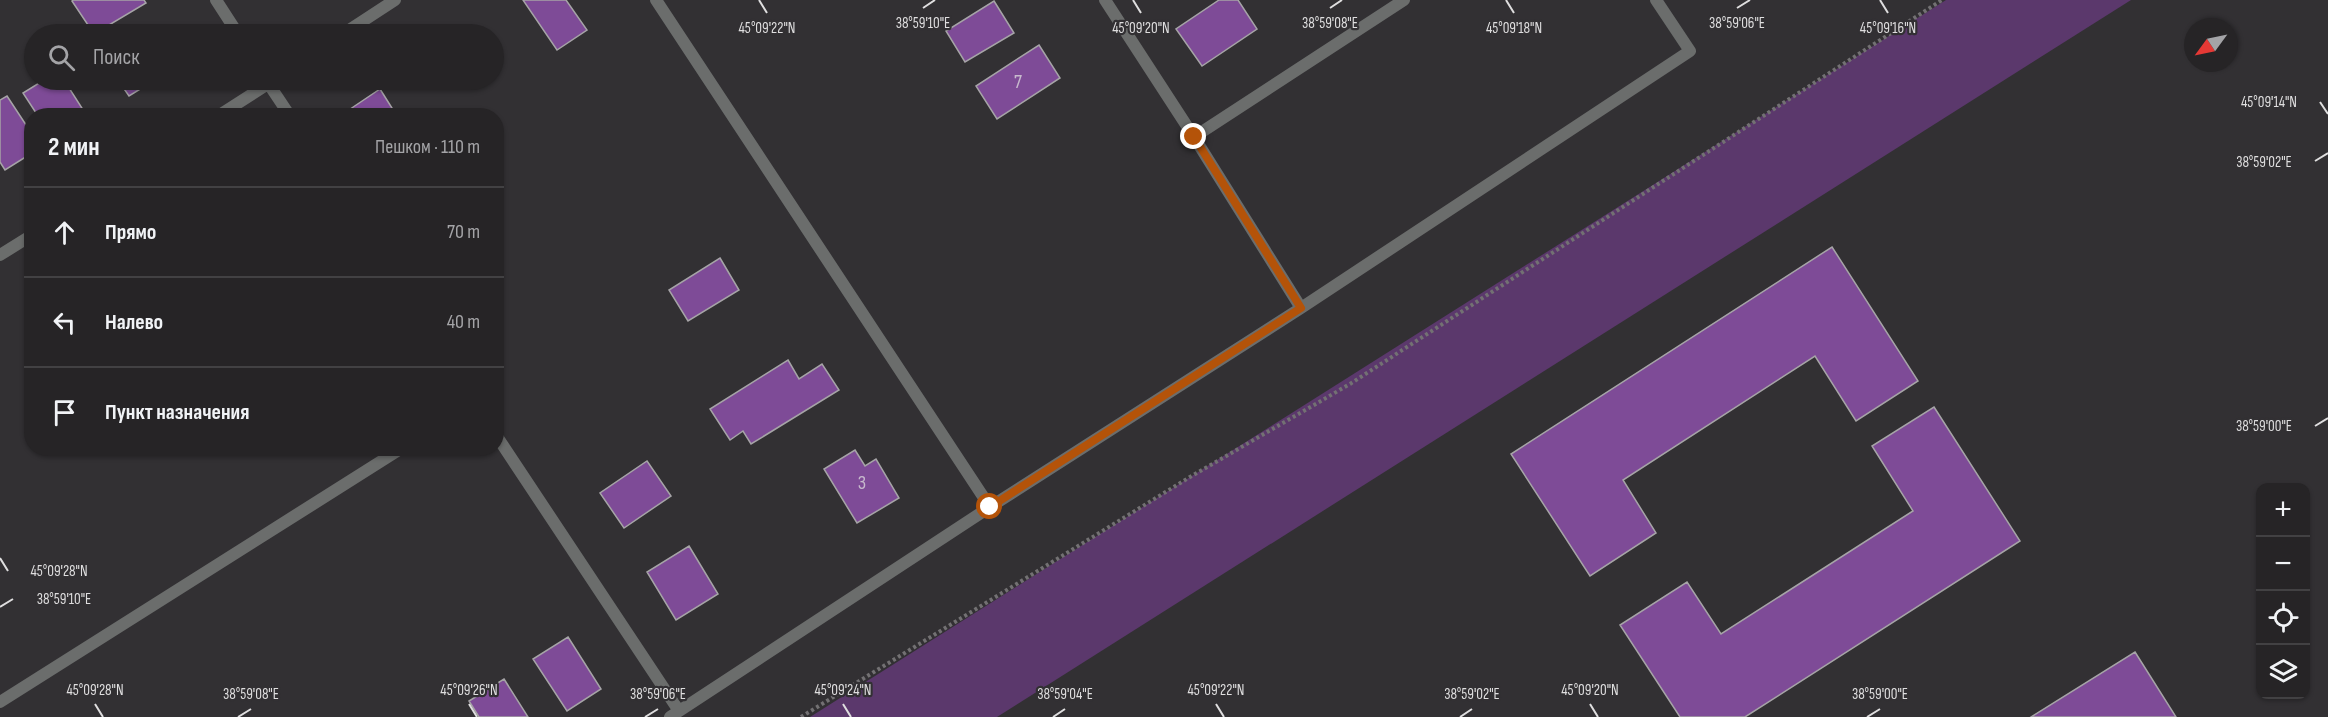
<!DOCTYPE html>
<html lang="ru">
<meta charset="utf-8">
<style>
:root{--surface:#262426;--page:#323032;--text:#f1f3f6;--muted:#a4a4a7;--line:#424143}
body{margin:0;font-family:"Sofia Sans Condensed",sans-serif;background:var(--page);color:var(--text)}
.controls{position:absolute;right:18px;bottom:18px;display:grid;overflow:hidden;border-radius:12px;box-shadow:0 2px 4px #0004}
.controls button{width:54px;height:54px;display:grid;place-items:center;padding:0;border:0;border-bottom:2px solid var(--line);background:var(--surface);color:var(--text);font:30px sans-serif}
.compass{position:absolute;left:2184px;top:18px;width:54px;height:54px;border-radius:50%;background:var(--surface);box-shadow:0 2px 4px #0004;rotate:237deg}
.stop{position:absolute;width:18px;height:18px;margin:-14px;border:4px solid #b45309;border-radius:50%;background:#fff}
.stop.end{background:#b45309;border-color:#fff;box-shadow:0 2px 6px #0008}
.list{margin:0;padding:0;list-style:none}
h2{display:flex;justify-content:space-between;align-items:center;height:78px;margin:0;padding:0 24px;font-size:26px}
h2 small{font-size:20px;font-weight:400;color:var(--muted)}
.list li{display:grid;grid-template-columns:39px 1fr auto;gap:18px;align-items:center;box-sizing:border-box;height:90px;padding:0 24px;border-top:2px solid var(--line)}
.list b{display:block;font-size:22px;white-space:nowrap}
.list em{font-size:20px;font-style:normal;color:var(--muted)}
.icon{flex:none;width:33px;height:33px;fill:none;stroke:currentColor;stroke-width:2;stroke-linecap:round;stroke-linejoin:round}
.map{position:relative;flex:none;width:2328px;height:717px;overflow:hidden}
.search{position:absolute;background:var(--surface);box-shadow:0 2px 4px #0004;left:24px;top:24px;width:480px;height:66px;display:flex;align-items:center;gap:15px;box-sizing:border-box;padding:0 21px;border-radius:33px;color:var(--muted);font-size:22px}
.panel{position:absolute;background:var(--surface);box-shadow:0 2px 4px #0004;left:24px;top:108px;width:480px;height:348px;border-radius:24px}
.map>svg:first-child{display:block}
.green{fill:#5b386c}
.building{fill:#7e4b97;stroke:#a6a4a7;stroke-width:1.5}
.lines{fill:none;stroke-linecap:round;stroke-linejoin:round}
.path{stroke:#737173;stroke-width:4;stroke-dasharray:3 3;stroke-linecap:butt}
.street{stroke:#6b6d6c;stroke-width:12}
.route{stroke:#b45309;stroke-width:8}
.ticks{fill:none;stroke:#dfdedf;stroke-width:2}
.labels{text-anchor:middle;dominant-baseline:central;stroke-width:4.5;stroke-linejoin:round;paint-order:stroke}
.number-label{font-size:20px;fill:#c7b9cd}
.ticks-label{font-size:15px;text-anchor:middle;fill:#dfdedf;stroke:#323033;stroke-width:4.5;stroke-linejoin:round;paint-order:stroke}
</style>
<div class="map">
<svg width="2328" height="717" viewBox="0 0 2328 717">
<rect width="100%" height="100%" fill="#323033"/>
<path class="green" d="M 1946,0 L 2131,0 L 997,717 L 810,717 Z"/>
<path class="building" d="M 73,0 L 144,0 L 146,3 L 94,34 L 72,1 Z
M 523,0 L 566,0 L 587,30 L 557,50 Z
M 1219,0 L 1238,0 L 1257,29 L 1202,66 L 1176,29 Z
M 994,1 L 1014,33 L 965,62 L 946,31 Z
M 158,28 L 162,34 L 148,34 Z
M 1039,45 L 1060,78 L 997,119 L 976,86 Z
M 44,80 L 64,80 L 87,116 L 38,116 L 23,93 Z
M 118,80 L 155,80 L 129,96 Z
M 380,89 L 397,116 L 340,116 Z
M 7,96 L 32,134 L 32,153 L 5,170 L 0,162 L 0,100 Z
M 1832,247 L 1918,381 L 1856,421 L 1815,356 L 1623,480 L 1656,533 L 1590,576 L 1511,454 Z
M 720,258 L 739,290 L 688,321 L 669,290 Z
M 788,360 L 799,379 L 822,364 L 839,390 L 751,444 L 743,431 L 730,440 L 710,409 Z
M 1934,407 L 2020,541 L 1745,717 L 1680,717 L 1620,625 L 1687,582 L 1721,634 L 1913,511 L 1872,446 Z
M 855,450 L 865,466 L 876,459 L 899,498 L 857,523 L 824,469 Z
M 647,461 L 671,496 L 624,528 L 600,493 Z
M 689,546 L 718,594 L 676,620 L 647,572 Z
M 568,637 L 601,689 L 567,711 L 533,659 Z
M 2135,652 L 2176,717 L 2031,717 Z
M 504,679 L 528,717 L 479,717 L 469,701 Z"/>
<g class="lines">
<path class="path" d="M 801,717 L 1190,477 L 1350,384 L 1942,0"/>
<path class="street" d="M 216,0 L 238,34
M 656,0 L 990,507
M 1105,0 L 1194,137 L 1301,308
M 343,34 L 395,0
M 266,80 L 290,116
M 218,116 L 274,80
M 1194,137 L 1404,0
M 0,255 L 32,235
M 496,435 L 679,711
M 0,702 L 402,448
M 670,717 L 990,507 L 1301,308 L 1690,51 L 1656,0"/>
</g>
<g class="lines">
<path class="route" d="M 990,507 L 1301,308 L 1194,137"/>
</g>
<path class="ticks" d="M 759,0 L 767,13M 1133,0 L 1141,13M 1506,0 L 1514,13M 1880,0 L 1888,13M 923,8 L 935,0M 1330,8 L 1342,0M 1737,8 L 1750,0M 2320,102 L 2328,114M 2315,161 L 2328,153M 2315,426 L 2328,418M 0,558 L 8,571M 0,607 L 13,599M 95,704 L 103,717M 469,704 L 477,717M 843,704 L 851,717M 1216,704 L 1224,717M 1590,704 L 1598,717M 238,717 L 251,709M 645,717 L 658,709M 1053,717 L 1065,709M 1460,717 L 1472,709M 1867,717 L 1880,709"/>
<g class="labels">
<g class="number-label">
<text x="1018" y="82">7</text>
<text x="862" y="483">3</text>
</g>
</g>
<g class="ticks-label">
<text x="923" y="28">38°59'10"E</text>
<text x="1330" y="28">38°59'08"E</text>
<text x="1737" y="28">38°59'06"E</text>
<text x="1514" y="33">45°09'18"N</text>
<text x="767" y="33">45°09'22"N</text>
<text x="1141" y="33">45°09'20"N</text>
<text x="1888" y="33">45°09'16"N</text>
<text x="2269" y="107">45°09'14"N</text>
<text x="2264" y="167">38°59'02"E</text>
<text x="2264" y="431">38°59'00"E</text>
<text x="59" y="576">45°09'28"N</text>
<text x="64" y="604">38°59'10"E</text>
<text x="95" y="695">45°09'28"N</text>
<text x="469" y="695">45°09'26"N</text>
<text x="843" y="695">45°09'24"N</text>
<text x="1216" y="695">45°09'22"N</text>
<text x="1590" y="695">45°09'20"N</text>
<text x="251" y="699">38°59'08"E</text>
<text x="658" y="699">38°59'06"E</text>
<text x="1065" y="699">38°59'04"E</text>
<text x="1472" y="699">38°59'02"E</text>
<text x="1880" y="699">38°59'00"E</text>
</g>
</svg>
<div class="controls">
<button>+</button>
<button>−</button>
<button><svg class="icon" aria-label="locate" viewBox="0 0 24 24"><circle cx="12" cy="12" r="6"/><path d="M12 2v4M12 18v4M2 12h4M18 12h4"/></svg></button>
<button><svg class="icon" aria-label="layers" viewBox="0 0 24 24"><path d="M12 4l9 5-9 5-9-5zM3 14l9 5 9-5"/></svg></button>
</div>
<svg class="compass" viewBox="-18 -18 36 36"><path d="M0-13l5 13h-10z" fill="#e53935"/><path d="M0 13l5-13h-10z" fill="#a4a4a7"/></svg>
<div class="stop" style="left:990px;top:507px"></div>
<div class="stop end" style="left:1194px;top:137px"></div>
<div class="search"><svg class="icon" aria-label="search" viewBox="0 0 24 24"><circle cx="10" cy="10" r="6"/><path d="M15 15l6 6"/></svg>Поиск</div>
<section class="panel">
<h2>2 мин<small>Пешком · 110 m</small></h2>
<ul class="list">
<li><svg class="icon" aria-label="ahead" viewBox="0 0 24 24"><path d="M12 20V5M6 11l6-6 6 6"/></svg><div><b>Прямо</b></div><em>70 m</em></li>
<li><svg class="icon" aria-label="left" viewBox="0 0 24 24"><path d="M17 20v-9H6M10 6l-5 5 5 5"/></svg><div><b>Налево</b></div><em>40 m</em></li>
<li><svg class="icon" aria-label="arrive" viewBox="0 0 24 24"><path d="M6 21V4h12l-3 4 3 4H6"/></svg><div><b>Пункт назначения</b></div></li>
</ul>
</section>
</div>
